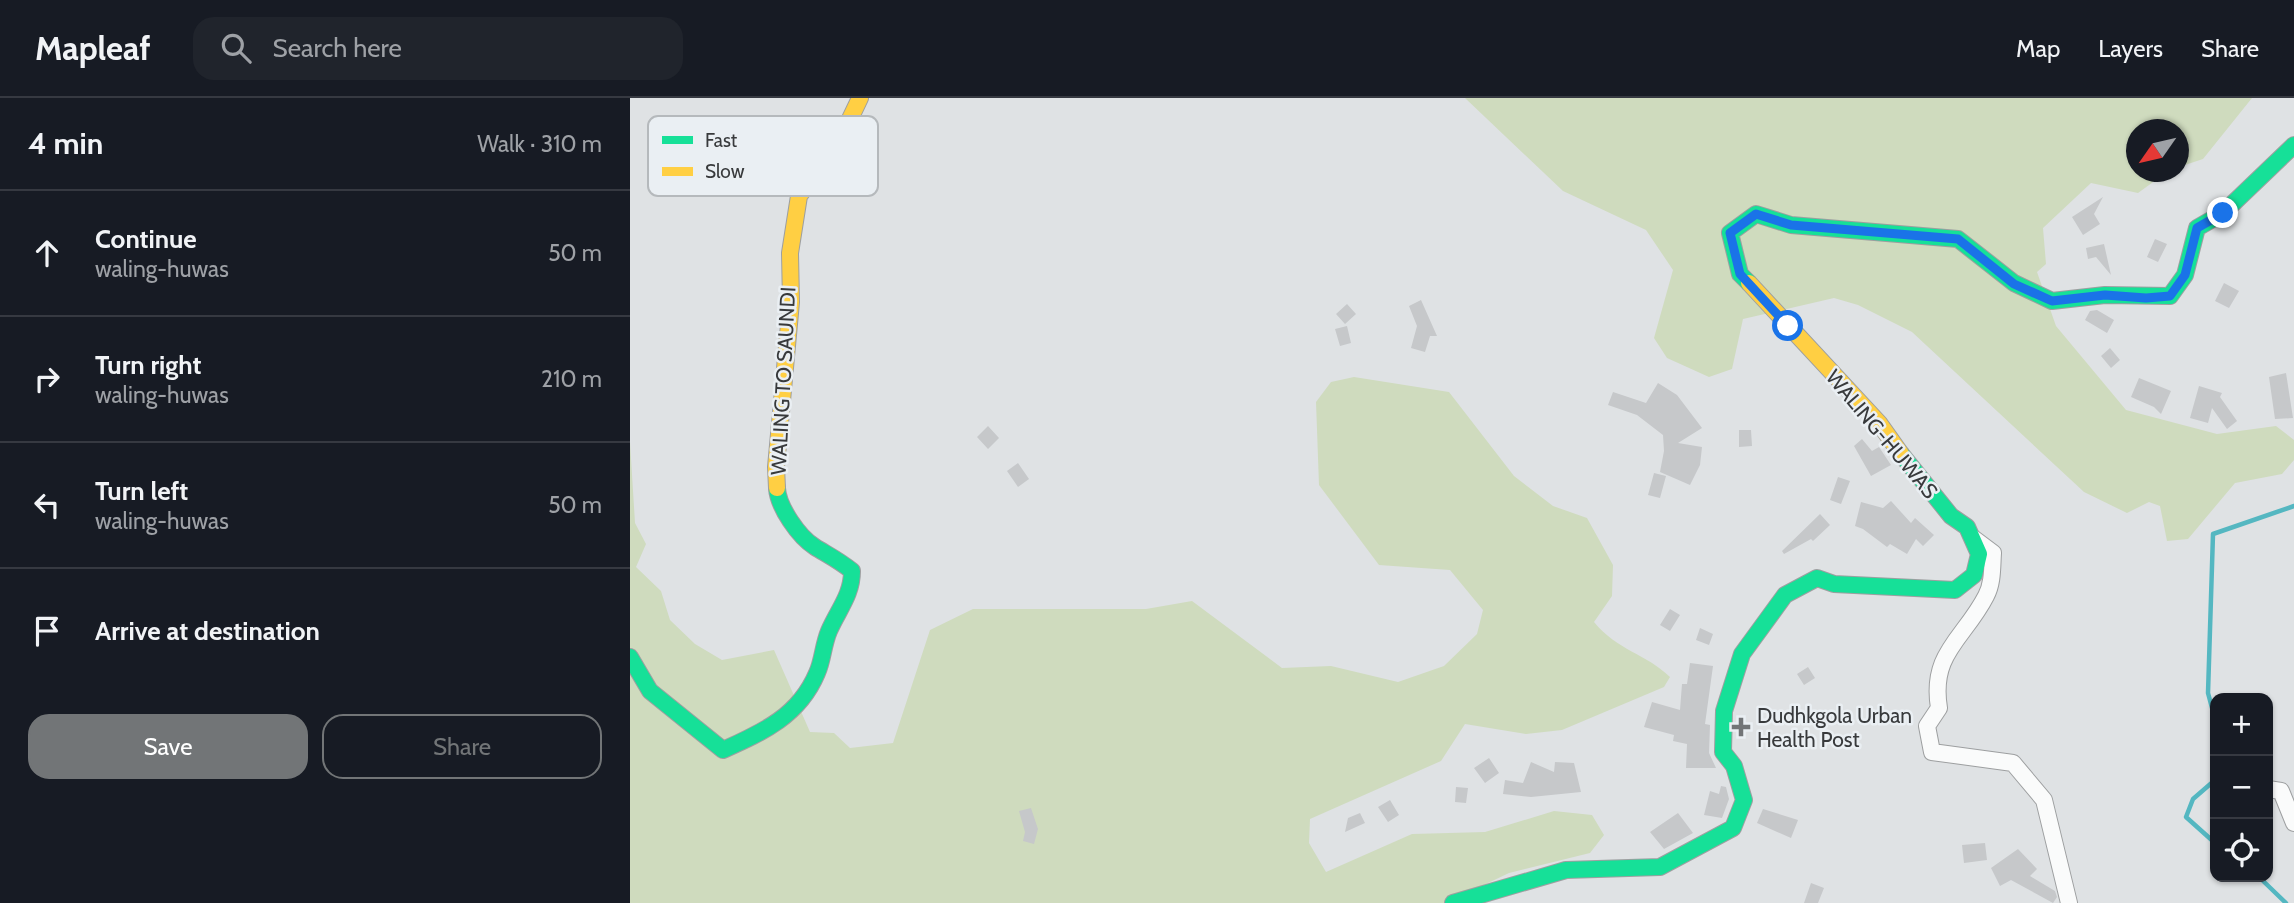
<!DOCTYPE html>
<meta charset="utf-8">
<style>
:root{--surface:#171b24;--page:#20242c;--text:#f1f3f6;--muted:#9ea1a6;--line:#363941;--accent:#727577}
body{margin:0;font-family:Cabin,sans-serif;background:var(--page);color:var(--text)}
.controls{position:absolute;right:21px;bottom:21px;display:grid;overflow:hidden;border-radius:14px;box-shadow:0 2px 5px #0004}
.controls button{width:63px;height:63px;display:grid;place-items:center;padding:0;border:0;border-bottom:2px solid var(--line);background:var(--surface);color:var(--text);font:35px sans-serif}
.compass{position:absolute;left:1496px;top:21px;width:63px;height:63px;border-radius:50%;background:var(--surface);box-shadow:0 2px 5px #0004;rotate:236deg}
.stop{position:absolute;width:21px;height:21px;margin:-16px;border:5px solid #1a73e8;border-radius:50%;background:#fff}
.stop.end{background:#1a73e8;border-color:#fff;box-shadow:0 2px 7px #0008}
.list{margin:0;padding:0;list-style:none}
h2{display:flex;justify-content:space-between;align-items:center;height:91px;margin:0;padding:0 28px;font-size:30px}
h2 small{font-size:23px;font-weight:400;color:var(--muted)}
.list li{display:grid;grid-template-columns:46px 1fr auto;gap:21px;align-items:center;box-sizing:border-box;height:126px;padding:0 28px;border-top:2px solid var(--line)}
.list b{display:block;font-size:26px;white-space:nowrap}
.list p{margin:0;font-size:23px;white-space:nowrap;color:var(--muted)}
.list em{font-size:23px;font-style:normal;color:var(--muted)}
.actions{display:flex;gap:14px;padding:21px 28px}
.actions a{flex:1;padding:16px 0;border:2px solid var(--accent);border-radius:21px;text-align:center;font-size:24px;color:var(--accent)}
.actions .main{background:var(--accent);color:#fff}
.icon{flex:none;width:38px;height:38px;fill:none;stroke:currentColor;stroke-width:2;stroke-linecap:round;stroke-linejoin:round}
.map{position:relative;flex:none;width:1664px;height:805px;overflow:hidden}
header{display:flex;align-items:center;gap:42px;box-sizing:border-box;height:98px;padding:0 35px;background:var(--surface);border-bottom:2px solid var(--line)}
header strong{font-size:33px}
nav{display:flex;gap:38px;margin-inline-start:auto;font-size:24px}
.search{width:490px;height:63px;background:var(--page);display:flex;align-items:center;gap:18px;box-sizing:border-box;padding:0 24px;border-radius:21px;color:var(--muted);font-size:26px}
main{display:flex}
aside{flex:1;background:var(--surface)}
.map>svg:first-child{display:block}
.green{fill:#cfdbbe}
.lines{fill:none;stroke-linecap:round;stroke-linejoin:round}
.stream{stroke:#54b7c1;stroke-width:4.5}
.building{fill:#c6c8ca}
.street-casing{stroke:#9d9fa0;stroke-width:18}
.fast-casing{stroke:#9d9fa0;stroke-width:18}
.slow-casing{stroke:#9d9fa0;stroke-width:18}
.street{stroke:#fafbfb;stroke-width:16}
.fast{stroke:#16e098;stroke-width:16}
.slow{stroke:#ffcf43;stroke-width:16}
.route{stroke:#1a73e8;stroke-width:9}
.poi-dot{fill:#727577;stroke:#eaeff3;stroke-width:2.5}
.labels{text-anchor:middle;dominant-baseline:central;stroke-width:5;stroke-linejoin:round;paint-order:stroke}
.street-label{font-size:21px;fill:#383a3c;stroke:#eaeff3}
.poi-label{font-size:21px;fill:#383a3c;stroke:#eaeff3;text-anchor:start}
.key{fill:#eaeff3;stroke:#b5b9bc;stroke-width:2}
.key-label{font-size:19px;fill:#383a3c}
</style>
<header>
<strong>Mapleaf</strong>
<div class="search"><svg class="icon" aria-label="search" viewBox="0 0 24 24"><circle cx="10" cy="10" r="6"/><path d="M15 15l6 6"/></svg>Search here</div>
<nav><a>Map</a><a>Layers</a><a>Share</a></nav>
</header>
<main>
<aside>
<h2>4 min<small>Walk · 310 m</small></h2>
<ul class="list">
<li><svg class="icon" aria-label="ahead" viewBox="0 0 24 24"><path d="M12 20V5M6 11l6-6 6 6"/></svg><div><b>Continue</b><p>waling-huwas</p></div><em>50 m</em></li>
<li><svg class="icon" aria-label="right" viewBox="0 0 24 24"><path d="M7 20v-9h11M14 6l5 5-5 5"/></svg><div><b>Turn right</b><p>waling-huwas</p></div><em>210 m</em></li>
<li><svg class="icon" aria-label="left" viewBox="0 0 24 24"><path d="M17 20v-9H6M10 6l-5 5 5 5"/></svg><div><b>Turn left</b><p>waling-huwas</p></div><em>50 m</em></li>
<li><svg class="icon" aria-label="arrive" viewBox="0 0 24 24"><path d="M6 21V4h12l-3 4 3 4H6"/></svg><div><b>Arrive at destination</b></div></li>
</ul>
<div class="actions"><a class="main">Save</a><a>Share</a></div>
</aside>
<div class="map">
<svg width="1664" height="805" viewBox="0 0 1664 805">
<rect width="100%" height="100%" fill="#dfe2e4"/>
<path class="green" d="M 835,0 L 1622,0 L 1573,61 L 1549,69 L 1548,32 L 1506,32 L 1506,74 L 1537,74 L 1508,95 L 1461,85 L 1413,130 L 1416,166 L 1407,174 L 1426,228 L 1496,312 L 1587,336 L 1646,328 L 1664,342 L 1664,362 L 1652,376 L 1605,385 L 1558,441 L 1537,443 L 1530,408 L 1519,404 L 1497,415 L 1454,394 L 1282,234 L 1228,207 L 1204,200 L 1113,221 L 1102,271 L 1079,279 L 1037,260 L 1024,240 L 1043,172 L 1016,132 L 933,93 Z
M 724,279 L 819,294 L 884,378 L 923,408 L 957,420 L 983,467 L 982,498 L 964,524 C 988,553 1015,555 1040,579 L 1034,589 L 932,632 L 896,636 L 835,626 L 811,663 L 680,721 L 679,745 L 696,774 L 782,736 L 855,734 L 924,713 L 962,717 L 974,737 L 960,755 L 879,775 L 816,805 L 0,805 L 0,344 L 5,425 L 16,446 L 6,469 L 31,493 L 40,522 L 65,546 L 92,562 L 144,552 L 180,634 L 204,635 L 220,650 L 263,645 L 300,532 L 343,511 L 516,511 L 562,503 L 652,570 L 701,568 L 768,584 L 814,568 L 847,536 L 853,512 L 820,472 L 749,467 L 689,387 L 686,304 L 701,284 Z"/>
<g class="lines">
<path class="stream" d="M 1585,621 L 1578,595 L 1583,436 L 1664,408
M 1585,682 L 1563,701 L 1556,719 L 1585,745
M 1629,779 L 1656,805"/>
</g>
<path class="building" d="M 1473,99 L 1464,116 L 1470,126 L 1453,137 L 1442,119 Z
M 1525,141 L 1537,146 L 1528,164 L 1517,159 Z
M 1474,146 L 1481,177 L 1466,159 L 1458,161 L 1456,150 Z
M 1594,185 L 1609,193 L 1599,210 L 1585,203 Z
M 791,202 L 807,238 L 800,238 L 795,254 L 781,250 L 787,228 L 779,208 Z
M 717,206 L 726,216 L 715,226 L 706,216 Z
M 1467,212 L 1484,222 L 1477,235 L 1455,222 L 1460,213 Z
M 717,228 L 721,245 L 710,248 L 705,231 Z
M 1480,250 L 1490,262 L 1481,270 L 1471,258 Z
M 1656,275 L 1663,320 L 1645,321 L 1639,279 Z
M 1509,280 L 1541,293 L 1531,316 L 1524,309 L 1501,299 Z
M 1028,285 L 1047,297 L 1072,330 L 1048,345 L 1072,349 L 1070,367 L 1060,387 L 1030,374 L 1034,353 L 1033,337 L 1007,317 L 978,307 L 983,294 L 1016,305 Z
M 1569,288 L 1592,295 L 1590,299 L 1607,323 L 1597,331 L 1582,310 L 1578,325 L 1560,320 Z
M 358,328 L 369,340 L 358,351 L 347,339 Z
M 1109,332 L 1121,332 L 1122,348 L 1109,349 Z
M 1232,341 L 1242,353 L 1249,349 L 1261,367 L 1241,378 L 1224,348 Z
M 388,365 L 399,381 L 388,389 L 377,373 Z
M 1024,375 L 1036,378 L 1030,400 L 1018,397 Z
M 1208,379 L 1220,383 L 1211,406 L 1200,402 Z
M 1261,403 L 1281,425 L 1285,420 L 1304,437 L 1293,448 L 1286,441 L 1277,456 L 1260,446 L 1257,449 L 1233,431 L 1225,428 L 1231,404 L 1253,410 Z
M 1190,416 L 1200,427 L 1183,443 L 1181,441 L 1154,456 L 1152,453 Z
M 1040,511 L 1050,517 L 1040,533 L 1030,527 Z
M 1070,530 L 1083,536 L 1079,547 L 1066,542 Z
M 1060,565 L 1083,568 L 1075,626 L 1080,627 L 1079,655 L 1086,670 L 1056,670 L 1057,646 L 1043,643 L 1044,637 L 1014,629 L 1022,604 L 1050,612 L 1052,586 L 1057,586 Z
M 1178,569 L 1185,580 L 1174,587 L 1167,576 Z
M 859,660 L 869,675 L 855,685 L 844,670 Z
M 901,664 L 924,674 L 925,664 L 944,665 L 951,694 L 901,699 L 873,696 L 875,682 L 893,685 Z
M 1091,688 L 1096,689 L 1099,701 L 1092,720 L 1074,717 L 1080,693 L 1089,696 Z
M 826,689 L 838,690 L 836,705 L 825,704 Z
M 760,702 L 769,717 L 758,724 L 748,709 Z
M 401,710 L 408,731 L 404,746 L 393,743 L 395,734 L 389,713 Z
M 1133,711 L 1168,722 L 1161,740 L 1127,725 Z
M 730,715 L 735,725 L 715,734 L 718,720 Z
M 1048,715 L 1063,735 L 1034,751 L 1020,734 Z
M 1355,745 L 1357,762 L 1334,765 L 1332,747 Z
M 1388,751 L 1407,771 L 1400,778 L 1425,793 L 1427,799 L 1423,805 L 1381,782 L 1370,788 L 1361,770 Z
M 1181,785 L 1194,790 L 1188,805 L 1174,805 Z"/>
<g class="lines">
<defs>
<path id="street" d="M 1343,440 L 1363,455 C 1362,469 1363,485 1356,498 C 1334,541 1300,555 1309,610 L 1297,628 L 1302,654 L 1383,665 L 1414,702 L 1439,805
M 1638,691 L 1651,693 L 1664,725"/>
<path id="fast" d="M 1119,185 L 1110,176 L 1100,135 L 1126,116 L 1161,127 L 1328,141 L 1384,185 L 1422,203 L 1475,197 L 1540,198 L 1555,177 L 1567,130 L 1593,115 L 1664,47
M 0,559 L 20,593 L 93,652 C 133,634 169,618 187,575 C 193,562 193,547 199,533 C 208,512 222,497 222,473 C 210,463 198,457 185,449 C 169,439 148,409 147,390
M 823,805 L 936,772 L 1030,769 L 1103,730 L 1114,702 L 1104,668 L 1093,654 L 1094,613 L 1112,556 L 1155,497 L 1187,480 L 1204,486 L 1325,492 L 1344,477 L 1349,456 L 1337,429 L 1321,418 L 1271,356"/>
<path id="slow" d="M 1119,185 L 1249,325 L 1271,356
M 147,390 L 146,369 L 161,204 L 160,155 L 169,98 L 210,42 L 230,0"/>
</defs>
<use href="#street" class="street-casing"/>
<use href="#fast" class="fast-casing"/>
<use href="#slow" class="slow-casing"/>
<use href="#street" class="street"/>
<use href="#fast" class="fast"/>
<use href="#slow" class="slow"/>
</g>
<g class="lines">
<path class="route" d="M 1158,228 L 1110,176 L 1100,135 L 1126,116 L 1161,127 L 1328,141 L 1384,186 L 1422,203 L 1475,197 L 1516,200 L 1540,198 L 1555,177 L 1567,130 L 1593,115"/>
</g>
<path class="poi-dot" d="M1107.5 618.5h7v7h7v7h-7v7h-7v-7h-7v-7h7z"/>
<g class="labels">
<g class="street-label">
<text transform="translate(153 283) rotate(-87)">WALING TO SAUNDI</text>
<text transform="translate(1252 336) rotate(50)">WALING-HUWAS</text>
</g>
<g class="poi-label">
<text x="1127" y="617">Dudhkgola Urban<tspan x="1127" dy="24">Health Post</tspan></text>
</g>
</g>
<rect x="18" y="18" width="230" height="80" rx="10" class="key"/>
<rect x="32" y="38" width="31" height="8" fill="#16e098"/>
<rect x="32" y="69" width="31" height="9" fill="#ffcf43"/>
<g class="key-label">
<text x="75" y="49">Fast</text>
<text x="75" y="80">Slow</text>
</g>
</svg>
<div class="controls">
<button>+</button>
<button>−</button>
<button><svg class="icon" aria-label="locate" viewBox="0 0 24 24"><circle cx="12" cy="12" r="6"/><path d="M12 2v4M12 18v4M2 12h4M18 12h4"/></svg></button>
</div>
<svg class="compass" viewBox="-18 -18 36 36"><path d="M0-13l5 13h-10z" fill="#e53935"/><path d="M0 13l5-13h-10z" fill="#9ea1a6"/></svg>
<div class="stop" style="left:1158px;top:228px"></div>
<div class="stop end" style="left:1593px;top:115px"></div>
</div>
</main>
